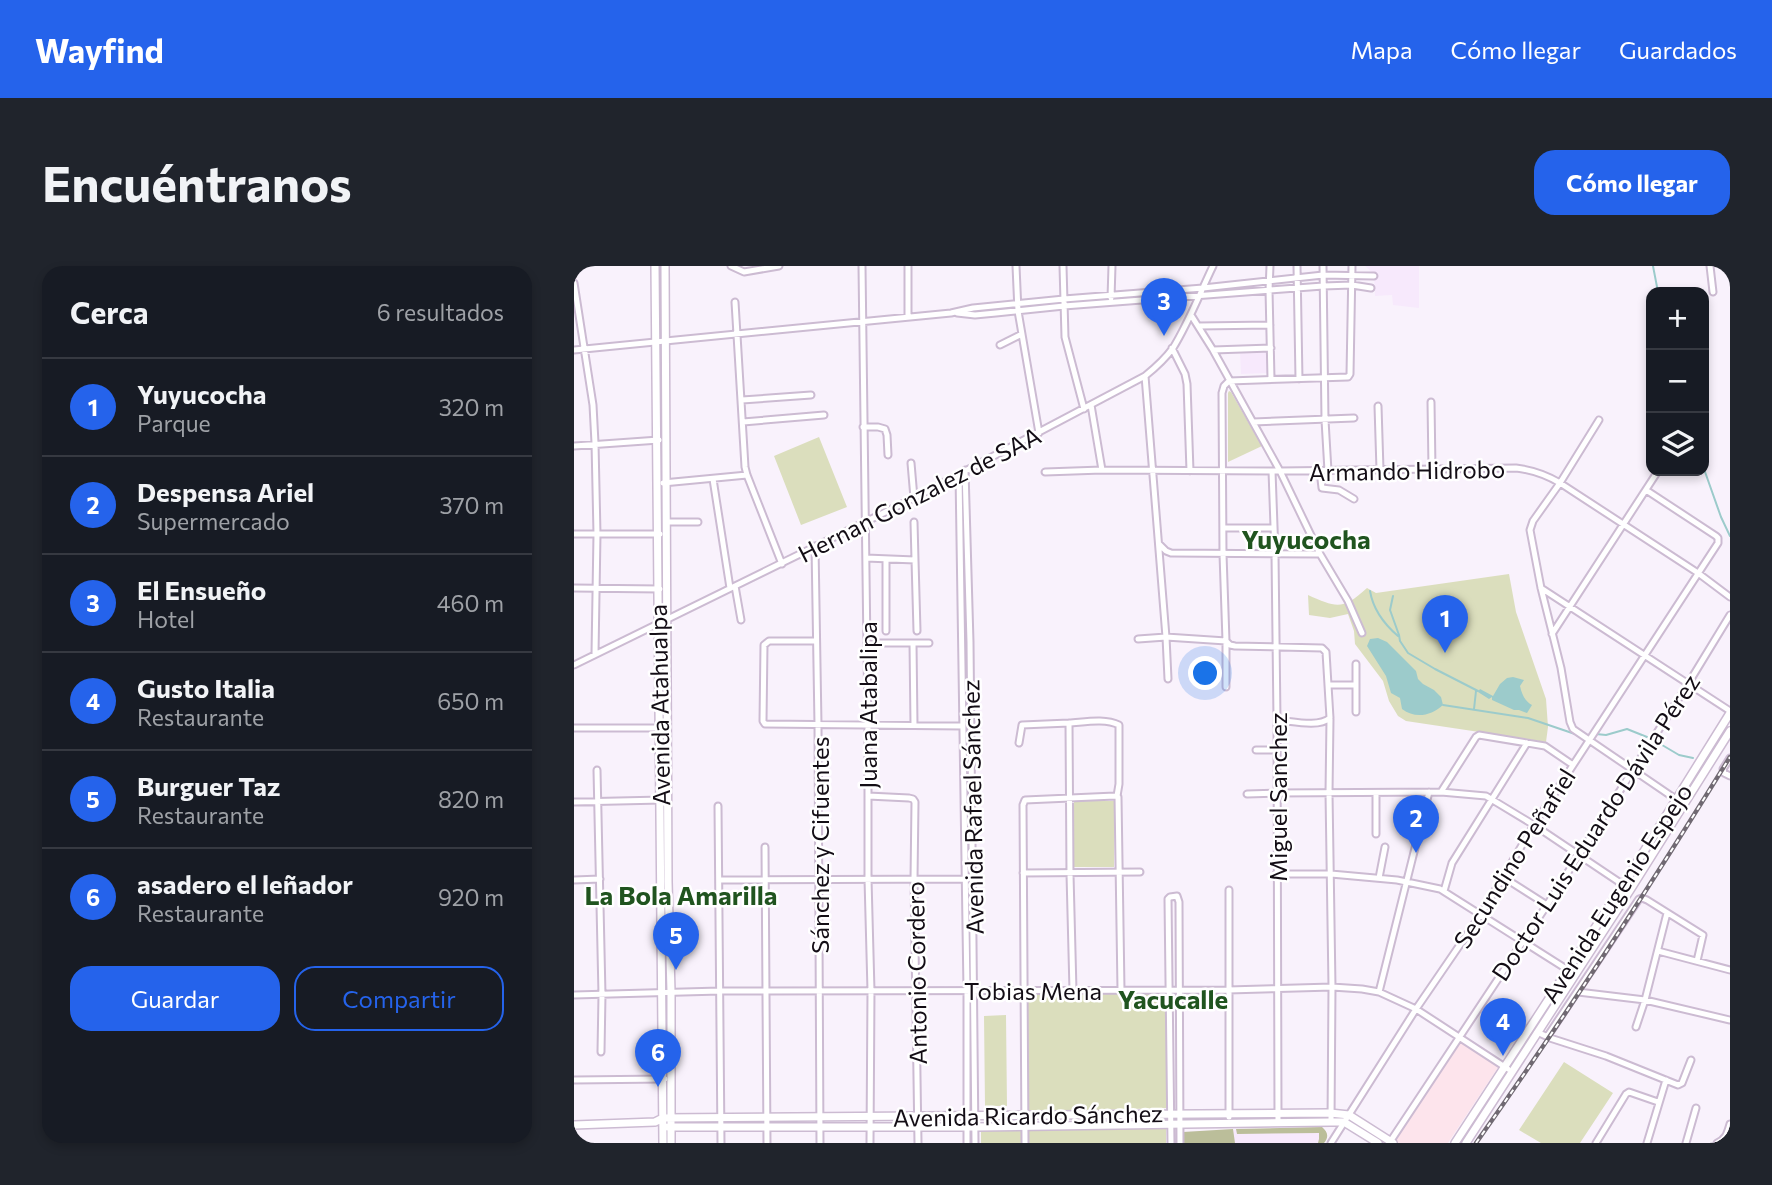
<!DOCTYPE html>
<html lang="es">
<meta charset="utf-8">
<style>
:root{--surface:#171b24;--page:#20242c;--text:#f1f3f6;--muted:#9ea1a6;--line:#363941;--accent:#2563eb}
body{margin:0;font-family:Commissioner,sans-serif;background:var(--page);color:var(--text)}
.controls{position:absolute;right:21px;top:21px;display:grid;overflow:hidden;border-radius:14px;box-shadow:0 4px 10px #0003}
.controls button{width:63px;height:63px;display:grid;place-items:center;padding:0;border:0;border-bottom:2px solid var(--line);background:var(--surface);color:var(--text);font:35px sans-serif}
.you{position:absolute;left:632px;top:408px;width:24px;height:24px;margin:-18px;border:5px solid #fff;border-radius:50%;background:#1a73e8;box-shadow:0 0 0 10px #1a73e833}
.badge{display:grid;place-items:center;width:46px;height:46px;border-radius:50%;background:var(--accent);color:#fff;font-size:23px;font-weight:700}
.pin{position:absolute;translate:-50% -58px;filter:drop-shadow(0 2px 4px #0008)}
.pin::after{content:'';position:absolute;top:37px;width:24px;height:21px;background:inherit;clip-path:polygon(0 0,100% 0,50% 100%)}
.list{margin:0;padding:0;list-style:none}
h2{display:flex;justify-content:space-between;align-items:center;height:91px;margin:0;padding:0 28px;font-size:30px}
h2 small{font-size:23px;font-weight:400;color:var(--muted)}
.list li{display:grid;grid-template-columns:46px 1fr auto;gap:21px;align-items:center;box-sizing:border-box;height:98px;padding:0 28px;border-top:2px solid var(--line)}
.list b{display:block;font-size:26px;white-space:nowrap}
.list p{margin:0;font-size:23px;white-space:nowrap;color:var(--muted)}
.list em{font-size:23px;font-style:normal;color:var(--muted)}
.actions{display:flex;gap:14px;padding:21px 28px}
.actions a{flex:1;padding:16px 0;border:2px solid var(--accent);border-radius:21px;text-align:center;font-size:24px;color:var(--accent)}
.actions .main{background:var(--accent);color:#fff}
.icon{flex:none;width:38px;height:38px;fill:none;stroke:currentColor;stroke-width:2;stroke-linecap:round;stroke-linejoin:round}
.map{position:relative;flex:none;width:1156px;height:877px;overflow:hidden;border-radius:21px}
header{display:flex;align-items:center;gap:42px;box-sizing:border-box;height:98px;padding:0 35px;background:var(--accent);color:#fff}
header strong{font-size:33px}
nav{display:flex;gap:38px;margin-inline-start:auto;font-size:24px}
.intro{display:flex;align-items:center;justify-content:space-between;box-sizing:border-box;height:168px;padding:0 42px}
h1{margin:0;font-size:49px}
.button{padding:18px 32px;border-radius:21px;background:var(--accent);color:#fff;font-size:24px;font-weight:700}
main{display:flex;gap:42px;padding:0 42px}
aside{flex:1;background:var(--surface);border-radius:21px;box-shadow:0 4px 10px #0003}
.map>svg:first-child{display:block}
.commercial{fill:#fde4ec}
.built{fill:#f7e9fc}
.green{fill:#dbdebd}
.forest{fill:#bbbe9a}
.water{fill:#9ccbcb}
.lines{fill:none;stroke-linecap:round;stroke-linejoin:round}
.stream{stroke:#9ccbcb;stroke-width:2}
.minor-casing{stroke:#ccbbd2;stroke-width:9}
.major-casing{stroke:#ccbbd2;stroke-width:10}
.minor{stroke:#fff;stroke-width:5}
.major{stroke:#fff;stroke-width:7}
.rail-casing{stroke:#706972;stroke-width:4.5}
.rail{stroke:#fff;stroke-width:2;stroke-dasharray:5;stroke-linecap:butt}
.labels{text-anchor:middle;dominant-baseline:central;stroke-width:5;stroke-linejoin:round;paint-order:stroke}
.street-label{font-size:24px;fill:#130d15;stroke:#fff}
.neighbourhood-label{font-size:26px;font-weight:bold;fill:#20541f;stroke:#fff}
</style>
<header>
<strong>Wayfind</strong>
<nav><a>Mapa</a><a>Cómo llegar</a><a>Guardados</a></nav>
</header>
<div class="intro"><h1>Encuéntranos</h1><a class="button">Cómo llegar</a></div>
<main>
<aside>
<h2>Cerca<small>6 resultados</small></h2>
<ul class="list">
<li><span class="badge">1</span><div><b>Yuyucocha</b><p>Parque</p></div><em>320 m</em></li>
<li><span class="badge">2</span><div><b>Despensa Ariel</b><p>Supermercado</p></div><em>370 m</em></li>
<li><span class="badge">3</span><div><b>El Ensueño</b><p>Hotel</p></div><em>460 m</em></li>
<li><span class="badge">4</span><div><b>Gusto Italia</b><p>Restaurante</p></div><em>650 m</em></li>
<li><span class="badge">5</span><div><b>Burguer Taz</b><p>Restaurante</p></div><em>820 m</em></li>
<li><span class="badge">6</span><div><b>asadero el leñador</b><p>Restaurante</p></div><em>920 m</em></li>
</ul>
<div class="actions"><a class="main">Guardar</a><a>Compartir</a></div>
</aside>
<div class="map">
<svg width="1156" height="877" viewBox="0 0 1156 877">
<rect width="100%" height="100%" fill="#f9f2fc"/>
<path class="commercial" d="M 886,775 L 925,800 L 874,877 L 823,877 L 820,875 Z"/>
<path class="built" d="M 791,0 L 845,0 L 845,42 L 819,39 L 818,29 L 801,30 L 800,8 Z
M 694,84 L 694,107 L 667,108 L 666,85 Z
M 748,861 L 753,868 L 753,873 L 750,877 L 610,877 L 609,866 Z"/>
<path class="green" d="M 655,125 L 657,126 L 688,180 L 654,196 L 654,127 Z
M 245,171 L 273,241 L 227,259 L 200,190 Z
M 935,308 L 942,346 L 972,433 L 974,461 L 972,476 L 832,455 L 824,450 L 815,435 L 809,415 L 781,378 L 780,365 L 774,348 L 756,352 L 735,349 L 734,329 C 763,342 769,344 793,322 L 802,327 Z
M 500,535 L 541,535 L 540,601 L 500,601 Z
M 453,728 L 593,728 L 593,842 L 454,846 Z
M 432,749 L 433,840 L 411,840 L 410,750 Z
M 990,796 L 1039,827 L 1006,877 L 967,877 L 945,864 Z
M 592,862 L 592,877 L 455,877 L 455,863 Z
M 448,864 L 448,877 L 407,877 L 407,865 Z"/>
<path class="forest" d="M 748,861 C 754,866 755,871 750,877 L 744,877 L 745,873 L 745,867 L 663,868 L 662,863 Z
M 659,863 L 661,877 L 610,877 L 609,866 Z"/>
<path class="water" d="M 804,372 L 813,376 L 842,405 L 844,413 L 849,418 L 860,424 L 867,431 L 869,439 C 857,450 841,453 828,443 L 826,432 L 817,427 L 812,410 L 793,380 L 796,373 Z
M 939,411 L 950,414 L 946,420 C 948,429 951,435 958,439 L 953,447 L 945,444 L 940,444 L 918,434 L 918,431 L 915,433 L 904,426 L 906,423 L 919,430 L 926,418 L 933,412 Z"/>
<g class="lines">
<path class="stream" d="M 1079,0 L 1084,26
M 1130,203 L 1147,251 L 1156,270
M 796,325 C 799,343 810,358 824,370
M 819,330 L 816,344 L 825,369 L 826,375 L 834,387 L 861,403 L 904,425
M 869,439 L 954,452 L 1001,468
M 900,443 L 902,425
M 1022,468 L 1032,469 L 1053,463 L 1073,471
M 1083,476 L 1105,489 L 1119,492"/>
<defs>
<path id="minor" d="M 157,0 L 170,6 L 205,0
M 288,0 L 294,460 L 294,613 L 297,725 L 296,877
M 334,0 L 334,50
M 442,0 L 444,45 L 465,167
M 489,0 L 491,71 L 510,143
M 696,0 L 695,24 L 697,113
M 723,0 L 725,113
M 749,0 L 751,154 L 754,205
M 1136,0 L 1139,26
M 0,17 L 19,139 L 21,177 L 23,268 L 21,388
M 537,32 L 538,0
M 161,36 L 171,201 L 173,209 L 208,298
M 383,47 L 401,49 L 422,47 L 490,40 L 749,20 L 778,19 L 797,22
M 617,49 L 639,84 L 706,205 L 746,288 L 774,335 L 788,367
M 625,60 L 696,59
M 426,79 L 448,68
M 598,82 L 611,108 L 613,118 L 616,205
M 0,84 L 377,47 L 399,42 L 490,33 L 629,22 L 749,9 L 800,10
M 639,84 L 697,82
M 571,110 L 592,371 L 594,413
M 168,134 L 237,129
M 857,136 L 858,203
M 517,139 L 528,204
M 804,140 L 806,204
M 1025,154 L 986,217 L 959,255 L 956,264 L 967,322 L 987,402 L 996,456 L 999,463 L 1109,538
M 169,156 L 250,149
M 679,156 L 780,152
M 289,161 L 304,161 L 311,163 L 313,169 L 314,189
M 0,180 L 85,174
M 337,197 L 340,232
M 391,204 L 396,376 L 401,877
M 698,205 L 701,288 L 703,454 L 704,856
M 746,205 L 748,222 L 765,224 L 780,233
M 471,206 L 528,204 L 706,205 L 942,202 C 959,204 971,208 986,217 L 1124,307 L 1156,331
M 385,208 L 393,724 L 393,877
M 139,213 L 156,322
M 89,217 L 173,209
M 93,256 L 124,256
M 340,256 L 341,294
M 649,262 L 700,262
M 0,268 L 86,268
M 585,278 L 592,285 L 597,287 L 746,288
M 241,280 L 244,459 L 246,877
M 292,292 L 341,294 L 343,365
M 161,320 L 167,354
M 0,322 L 86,323
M 967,322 L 1156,445
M 312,365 L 312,293
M 978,368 L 1084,205
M 564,373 L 592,371 L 652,375 L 652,421
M 242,375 L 195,375 L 190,379 L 189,455 L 191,458 L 389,460
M 301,377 L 355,377
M 339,377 L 340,459
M 782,398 L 782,446
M 0,399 L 340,232 L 571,110 C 581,102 591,93 599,82 C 615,56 626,27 639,0
M 754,419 L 782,419
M 756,453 L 755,527 L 758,721 L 757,856
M 703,454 C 718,455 744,462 756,452 L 752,386 L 748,382 L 661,380 L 656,379 L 652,375 L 649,288 L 648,127 L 650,120 L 655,115 L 774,111 L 776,108 L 778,0
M 0,462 L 88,462
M 445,477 L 448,459 L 495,457
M 682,484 L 703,484
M 1156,492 L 1149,503 L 1150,507 L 1156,510
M 23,504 L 28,729 L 27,786
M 867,526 L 902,471 L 905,469 L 971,480 L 999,499
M 673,528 L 702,527 L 867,526 L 912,530 L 960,559 L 1051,620
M 294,530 L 335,532 L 339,533 L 341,536 L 340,613 L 344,877
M 0,536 L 88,534
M 144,540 L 147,877
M 802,568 L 802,527
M 191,581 L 193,877
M 449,607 L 566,606
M 702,608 L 757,608 L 823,614 L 866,623 L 994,704
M 929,611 L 973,639
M 805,612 L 811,581
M 0,614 L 26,613
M 145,614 L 392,613
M 655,624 L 655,851
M 870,625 L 878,597 L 953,477
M 1084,685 L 1156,704
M 499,725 L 496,608 L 495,457 C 511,456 531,452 545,459 L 545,518 L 543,530
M 805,726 L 855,526
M 1004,726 L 1071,734 L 1156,754
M 0,729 L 146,725 L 654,724 L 758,721 L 788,723 L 805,726 L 842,743 L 934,803
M 1062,761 L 1071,734 L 1093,647
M 963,766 L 976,772 L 1032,790 L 1104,819 L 1108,817 L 1117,794
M 973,771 L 1065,633 L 1068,632 L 1073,634 L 1129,669 L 1123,695
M 0,814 L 91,813
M 816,876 L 973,639 L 1114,418 L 1156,349
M 451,877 L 449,539 L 451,534 L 541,530 L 544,531 L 547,724
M 597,877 L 594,633 L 596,631 L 603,630 L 605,636 L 606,877
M 757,877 L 842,743 L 907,648 L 960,559 L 1144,277 L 1144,272 L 1142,270 L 1072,224
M 1022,877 L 1052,828 L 1055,826 L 1058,827 L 1084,836
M 1073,877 L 1092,814
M 1112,877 L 1122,842
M 1143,877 C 1152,873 1153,868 1156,858"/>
<path id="major" d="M 81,0 L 89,877
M 91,0 L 94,616 L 97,726 L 97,877
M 0,859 L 81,856 L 89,852 L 756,847 L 775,849 L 819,877
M 94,861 L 401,861 L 757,856 L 770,856 L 804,877
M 881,877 L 1049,619 L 1156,447
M 892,877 L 1056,624 L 1156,465"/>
</defs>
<use href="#minor" class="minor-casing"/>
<use href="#major" class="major-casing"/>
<use href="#minor" class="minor"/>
<use href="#major" class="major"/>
<defs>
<path id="rail" d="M 902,877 C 991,751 1075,622 1156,491"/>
</defs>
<use href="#rail" class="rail-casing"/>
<use href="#rail" class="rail"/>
</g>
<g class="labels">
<g class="street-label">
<text transform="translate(833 204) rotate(-1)">Armando Hidrobo</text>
<text transform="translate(345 228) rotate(-27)">Hernan Gonzalez de SAA</text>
<text transform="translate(85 439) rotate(-91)">Avenida Atahualpa</text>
<text transform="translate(293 439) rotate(-90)">Juana Atabalipa</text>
<text transform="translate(703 531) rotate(-90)">Miguel Sanchez</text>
<text transform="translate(398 541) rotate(-91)">Avenida Rafael Sánchez</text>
<text transform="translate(1021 561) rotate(-57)">Doctor Luis Eduardo Dávila Pérez</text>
<text transform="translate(245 579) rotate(-90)">Sánchez y Cifuentes</text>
<text transform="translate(940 592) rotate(-58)">Secundino Peñafiel</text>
<text transform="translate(1042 627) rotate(-57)">Avenida Eugenio Espejo</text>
<text transform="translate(342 707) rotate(-91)">Antonio Cordero</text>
<text x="459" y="724">Tobias Mena</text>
<text transform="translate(454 849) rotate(-1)">Avenida Ricardo Sánchez</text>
</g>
<g class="neighbourhood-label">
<text x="732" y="272">Yuyucocha</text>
<text x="107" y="628">La Bola Amarilla</text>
<text x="599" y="732">Yacucalle</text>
</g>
</g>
</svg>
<div class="controls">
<button>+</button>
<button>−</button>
<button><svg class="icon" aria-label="layers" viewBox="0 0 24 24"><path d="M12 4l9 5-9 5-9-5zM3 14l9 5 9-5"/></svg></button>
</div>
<div class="you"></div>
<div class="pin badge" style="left:871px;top:387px">1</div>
<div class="pin badge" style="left:842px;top:587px">2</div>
<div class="pin badge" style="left:590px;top:70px">3</div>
<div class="pin badge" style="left:929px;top:790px">4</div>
<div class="pin badge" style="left:102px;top:704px">5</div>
<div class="pin badge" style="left:84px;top:821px">6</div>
</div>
</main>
